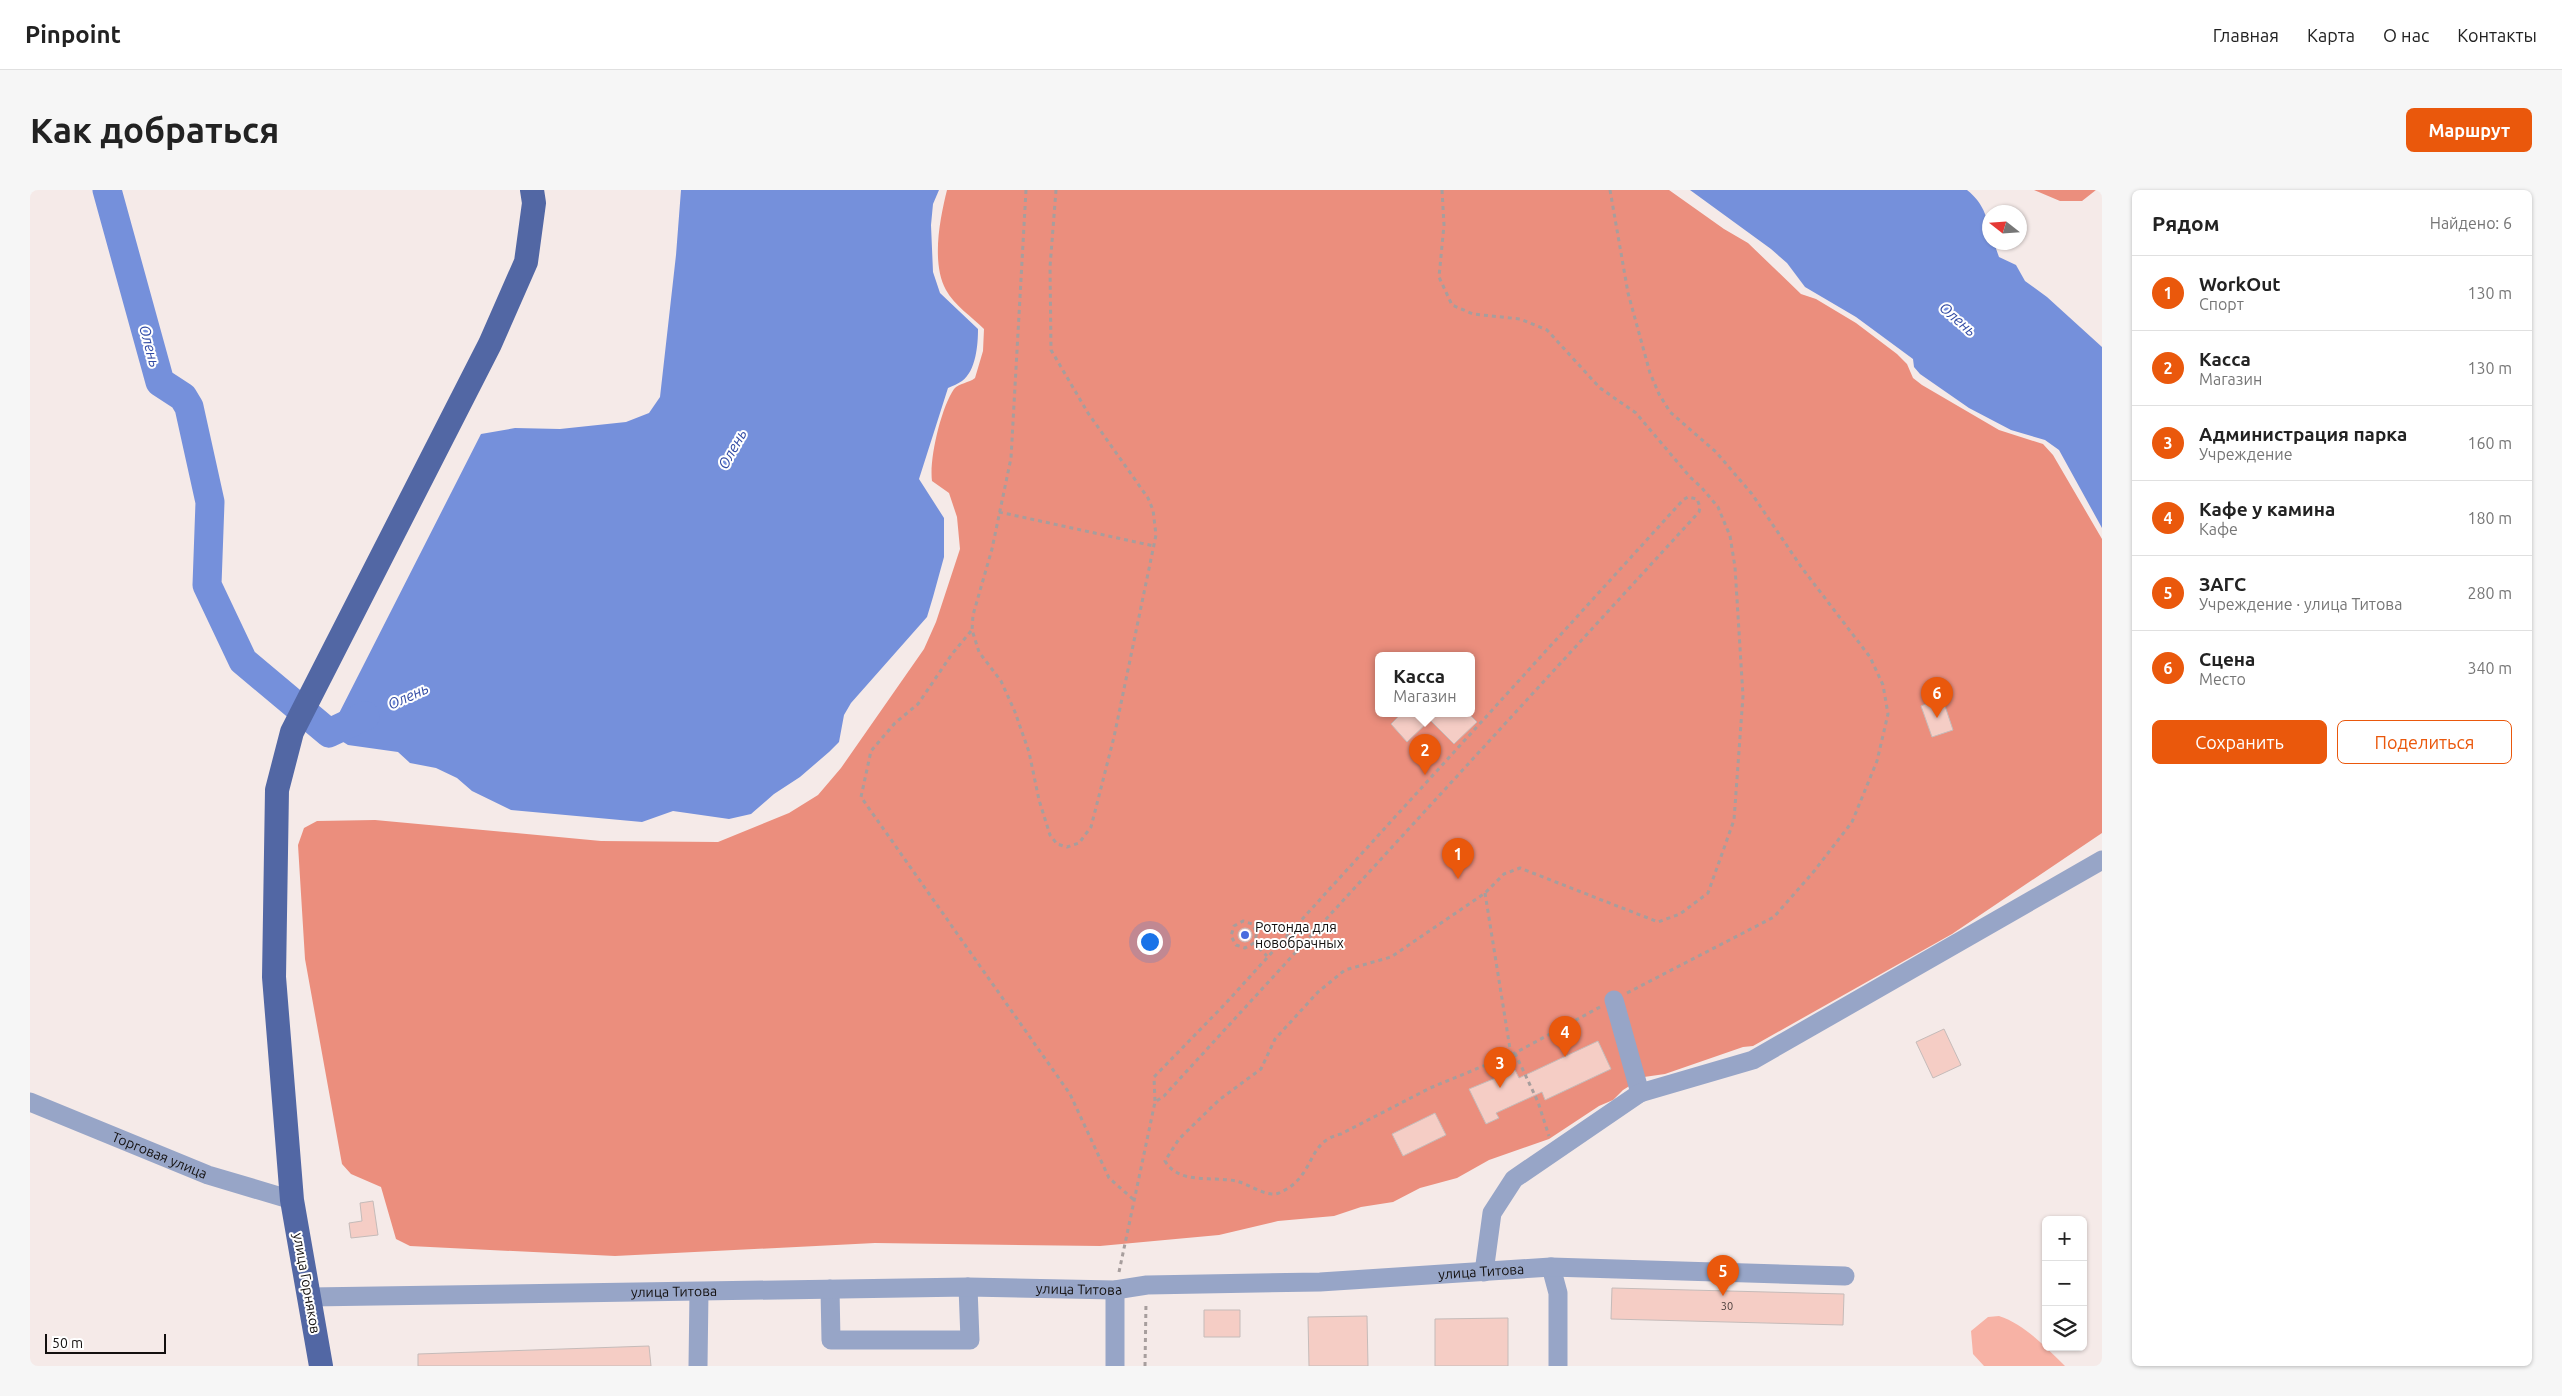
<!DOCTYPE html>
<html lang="ru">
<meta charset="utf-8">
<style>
:root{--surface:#fff;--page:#f6f6f6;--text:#222;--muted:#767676;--line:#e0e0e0;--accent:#ea580c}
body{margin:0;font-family:Ubuntu,sans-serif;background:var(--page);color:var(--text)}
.controls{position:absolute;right:15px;bottom:15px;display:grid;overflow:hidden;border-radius:8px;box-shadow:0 1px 4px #0004}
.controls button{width:45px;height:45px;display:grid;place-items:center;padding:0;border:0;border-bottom:1px solid var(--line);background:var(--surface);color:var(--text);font:25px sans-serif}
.compass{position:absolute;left:1952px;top:15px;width:45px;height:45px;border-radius:50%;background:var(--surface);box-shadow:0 1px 4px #0004;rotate:287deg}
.scale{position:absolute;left:15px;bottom:12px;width:121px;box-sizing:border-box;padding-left:5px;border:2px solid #13100f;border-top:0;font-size:14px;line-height:18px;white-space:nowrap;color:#13100f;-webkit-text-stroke:4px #fff;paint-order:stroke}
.you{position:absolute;left:1119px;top:751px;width:18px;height:18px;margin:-12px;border:4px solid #fff;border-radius:50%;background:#1a73e8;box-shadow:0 0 0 8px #1a73e833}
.badge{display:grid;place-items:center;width:32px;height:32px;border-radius:50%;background:var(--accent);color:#fff;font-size:16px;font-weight:700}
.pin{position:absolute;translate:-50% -41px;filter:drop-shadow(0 1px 2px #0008)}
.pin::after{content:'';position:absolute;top:26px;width:18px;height:15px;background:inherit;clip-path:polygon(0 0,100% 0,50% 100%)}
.popup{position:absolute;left:1345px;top:462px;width:100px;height:65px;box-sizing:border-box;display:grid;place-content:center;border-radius:8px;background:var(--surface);filter:drop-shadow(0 1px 4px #0005);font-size:16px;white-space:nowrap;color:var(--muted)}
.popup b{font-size:19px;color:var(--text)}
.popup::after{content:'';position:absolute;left:50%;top:100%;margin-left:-10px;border:10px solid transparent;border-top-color:var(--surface)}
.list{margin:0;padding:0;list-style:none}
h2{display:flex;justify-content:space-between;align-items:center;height:65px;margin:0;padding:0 20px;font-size:21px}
h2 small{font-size:16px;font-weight:400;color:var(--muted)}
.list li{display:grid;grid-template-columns:32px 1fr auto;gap:15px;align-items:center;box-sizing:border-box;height:75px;padding:0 20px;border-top:1px solid var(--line)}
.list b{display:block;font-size:19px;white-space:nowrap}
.list p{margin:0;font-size:16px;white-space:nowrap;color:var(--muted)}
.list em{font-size:16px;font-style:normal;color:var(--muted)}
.actions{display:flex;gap:10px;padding:15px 20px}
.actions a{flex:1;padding:11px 0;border:1px solid var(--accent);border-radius:8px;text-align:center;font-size:18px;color:var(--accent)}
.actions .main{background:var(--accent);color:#fff}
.icon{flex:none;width:28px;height:28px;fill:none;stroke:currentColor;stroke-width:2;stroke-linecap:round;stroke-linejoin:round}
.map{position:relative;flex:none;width:2072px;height:1176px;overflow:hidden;border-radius:8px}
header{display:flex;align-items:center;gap:30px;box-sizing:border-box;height:70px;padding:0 25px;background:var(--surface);border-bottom:1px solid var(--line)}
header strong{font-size:24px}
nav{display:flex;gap:28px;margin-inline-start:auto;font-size:18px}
.intro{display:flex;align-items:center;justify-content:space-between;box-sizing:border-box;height:120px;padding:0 30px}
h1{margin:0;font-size:35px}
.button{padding:12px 22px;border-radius:8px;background:var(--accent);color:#fff;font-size:18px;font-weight:700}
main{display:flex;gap:30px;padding:0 30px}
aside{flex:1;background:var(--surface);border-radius:8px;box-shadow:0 1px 4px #0004}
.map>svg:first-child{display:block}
.green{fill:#f7b2a5}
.forest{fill:#eb8e7d;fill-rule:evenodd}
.water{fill:#7590db}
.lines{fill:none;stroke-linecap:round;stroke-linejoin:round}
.river{stroke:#7590db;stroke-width:29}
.building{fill:#f5cdc5;stroke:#c5bbb9}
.path{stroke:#a79e9d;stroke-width:3;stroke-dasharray:4 4;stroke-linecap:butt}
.minor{stroke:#97a5c7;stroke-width:19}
.major{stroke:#5267a4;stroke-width:24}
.poi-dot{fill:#4a6bde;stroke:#fff;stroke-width:2}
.labels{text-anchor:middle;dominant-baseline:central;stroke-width:4;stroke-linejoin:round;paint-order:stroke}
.number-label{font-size:11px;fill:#4c3f3c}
.poi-label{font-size:14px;fill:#13100f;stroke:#fff;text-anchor:start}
.street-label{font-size:14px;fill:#13100f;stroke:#fff}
.water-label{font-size:15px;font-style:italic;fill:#334ca5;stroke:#fff}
</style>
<header>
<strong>Pinpoint</strong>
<nav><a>Главная</a><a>Карта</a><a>О нас</a><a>Контакты</a></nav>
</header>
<div class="intro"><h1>Как добраться</h1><a class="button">Маршрут</a></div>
<main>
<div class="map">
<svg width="2072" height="1176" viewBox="0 0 2072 1176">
<rect width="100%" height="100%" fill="#f5eae8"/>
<path class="green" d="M 1969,1126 C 1996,1135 2015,1157 2035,1176 L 1954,1176 L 1943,1164 L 1941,1141 L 1958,1127 Z"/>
<path class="forest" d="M 917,0 L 1639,0 L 1694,39 L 1718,53 L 1771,104 L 1786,109 L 1826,133 L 1867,164 L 1877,174 L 1883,188 L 1892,195 L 1969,240 L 2013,254 L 2023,265 L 2072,349 L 2072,643 L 1922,744 L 1723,856 L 1713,857 L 1635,884 L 1614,887 L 1593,900 L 1583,910 L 1569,916 L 1519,949 L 1459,970 L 1427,988 L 1390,998 L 1363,1012 L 1331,1017 L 1304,1026 L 1248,1031 L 1189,1045 L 1070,1056 L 845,1053 L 585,1066 L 380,1056 L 366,1049 L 351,997 L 321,984 L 312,974 L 275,769 L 268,655 L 274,638 L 287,631 L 345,630 L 571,651 L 688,652 L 759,623 L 788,605 L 811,578 L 894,459 L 906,432 L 930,359 L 927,327 L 919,303 L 902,291 C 899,269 911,218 924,199 C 929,193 939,193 945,188 L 953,161 L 954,139 C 942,127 924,115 916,100 C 901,73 910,28 917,0 ZM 1349,466 L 1441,466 L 1441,524 L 1349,524 Z
M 2004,0 L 2066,0 L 2052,11 L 2030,11 Z"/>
<path class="water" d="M 651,0 L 909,0 L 903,14 L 901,35 L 903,82 L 910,103 L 948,139 C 948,155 946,181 932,191 C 928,194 922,196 918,198 L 889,289 L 914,328 L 914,367 L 903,407 L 897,427 L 821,513 L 814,525 L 809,552 L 799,562 L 770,587 L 744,604 L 721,624 L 699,629 L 643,621 L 612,632 L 481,620 L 442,601 L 427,588 L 406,578 L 380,573 L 368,562 L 318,555 L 299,543 L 451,244 L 485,238 L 530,239 L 596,232 L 619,223 L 630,207 L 646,65 Z
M 1660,0 L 1937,0 C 1954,13 1960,32 1960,52 L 1964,53 L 1969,67 L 1986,75 L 1995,91 L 2017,107 L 2072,157 L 2072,338 L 2029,260 L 2015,250 L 1981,240 L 1939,218 L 1890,184 L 1884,177 L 1883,169 L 1826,127 L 1775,97 L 1757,73 L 1741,59 Z"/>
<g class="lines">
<path class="river" d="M 77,0 L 130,192 L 153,207 L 159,217 L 180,312 L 177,395 L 213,471 L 299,543 L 335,526"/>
</g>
<path class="building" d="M 1912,507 L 1923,540 L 1902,547 L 1891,516 Z
M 1371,524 L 1439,524 L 1447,532 L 1424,554 L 1400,530 L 1377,552 L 1361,534 Z
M1208 745a7 7 0 1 1 14 0a7 7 0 1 1-14 0Z
M 1914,839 L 1931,875 L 1903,888 L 1886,852 Z
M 1568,851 L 1581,879 L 1515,910 L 1512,902 L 1466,923 L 1469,928 L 1456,934 L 1439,899 L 1485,880 L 1489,888 Z
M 1405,923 L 1416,945 L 1373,966 L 1362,944 Z
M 343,1011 L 348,1045 L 321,1048 L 319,1033 L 332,1031 L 330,1013 Z
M 1582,1098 L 1814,1104 L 1813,1135 L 1581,1129 Z
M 1174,1120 L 1210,1120 L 1210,1147 L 1174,1147 Z
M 1337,1126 L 1338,1176 L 1279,1176 L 1278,1127 Z
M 1478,1128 L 1478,1176 L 1405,1176 L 1405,1129 Z
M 619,1156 L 621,1176 L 388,1176 L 388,1164 Z"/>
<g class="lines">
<path class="path" d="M 996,0 L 981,268 L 962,359 L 943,425 L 942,440 L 949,462 L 971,491 L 985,522 L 999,562 L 1009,610 L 1020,645 L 1027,654 L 1037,657 L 1049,653 L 1061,637 L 1084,547 L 1126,345 L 1123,320 L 1118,308 L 1058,223 L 1021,160 L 1020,77 L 1026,0
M 1412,0 L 1414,35 L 1409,87 L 1422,115 L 1443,124 L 1490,129 L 1517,140 L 1570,198 L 1606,223 L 1660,287 L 1672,298 L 1688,317 L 1700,346 L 1705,377 L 1713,506 L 1704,630 L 1678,703 L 1650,724 L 1628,732 L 1490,678 L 1474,684 L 1455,703 L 1361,767 L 1315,780 L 1288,802 L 1245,849 L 1231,879 L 1189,910 L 1149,949 L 1135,971 C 1149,995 1183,986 1206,991 C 1219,994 1232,1005 1246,1004 C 1250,1003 1257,999 1260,997 C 1285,979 1279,951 1311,944 L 1400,898 L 1485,863 L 1570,817
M 1580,0 L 1598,103 L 1620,183 L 1629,204 L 1640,222 L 1686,262 L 1722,304 L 1772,378 L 1840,467 L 1853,495 L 1858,524 L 1847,571 L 1822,632 L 1785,680 L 1744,727 L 1597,803
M 969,322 L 1124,356
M 941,441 L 922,464 L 888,514 L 865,533 L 841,561 L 831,607 L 1040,904 L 1079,988 L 1104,1010
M 1455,703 L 1481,865
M 1224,753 L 1215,758 L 1206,755 L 1201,746 L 1204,736 L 1213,731 L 1222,734 L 1227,743 L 1224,753 L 1237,766
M 1485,863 L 1508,912 L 1519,946
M 1089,1082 L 1125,912 L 1134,906 L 1669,322 L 1670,317 L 1667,309 L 1658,307 L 1653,310 L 1196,813 L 1124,887 L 1125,912
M 1115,1176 L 1116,1112"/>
<g class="minor">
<path d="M 1584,810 L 1610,903"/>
<path id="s1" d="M 0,912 L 178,985 L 262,1010"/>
<path d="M 1521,1077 L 1528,1103 L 1528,1176"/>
<path d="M 1454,1082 L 1462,1023 L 1484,989 L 1610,903 L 1723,870 L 2072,670"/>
<path d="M 800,1099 L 801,1150 L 940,1150 L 938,1097"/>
<path id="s2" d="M 280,1107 L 938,1097 L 1085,1100 L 1117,1095 L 1290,1092 L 1521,1077 L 1815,1086"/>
<path d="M 668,1176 L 669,1102"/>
<path d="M 1085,1176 L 1085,1100"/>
</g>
<path class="major" d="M 291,1176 L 262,1010 L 244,787 L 247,600 L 262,542 L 460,154 L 496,72 L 504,13 L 502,0"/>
</g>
<circle class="poi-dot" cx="1215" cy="745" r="5"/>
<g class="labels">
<g class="number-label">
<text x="1697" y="1116">30</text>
</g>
<g class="poi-label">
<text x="1225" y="737">Ротонда для<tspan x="1225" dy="16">новобрачных</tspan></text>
</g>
<g class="street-label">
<text stroke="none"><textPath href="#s1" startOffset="140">Торговая улица</textPath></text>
<text stroke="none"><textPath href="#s2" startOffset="1172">улица Титова</textPath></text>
<text transform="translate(277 1093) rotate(80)">улица Горняков</text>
<text stroke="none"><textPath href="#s2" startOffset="769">улица Титова</textPath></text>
<text stroke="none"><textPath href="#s2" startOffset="364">улица Титова</textPath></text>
</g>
<g class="water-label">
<text transform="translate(1928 129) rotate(41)">Олень</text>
<text transform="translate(120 156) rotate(75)">Олень</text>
<text transform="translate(702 259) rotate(-61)">Олень</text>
<text transform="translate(378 506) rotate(-25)">Олень</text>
</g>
</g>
</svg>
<div class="controls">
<button>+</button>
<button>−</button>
<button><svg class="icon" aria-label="layers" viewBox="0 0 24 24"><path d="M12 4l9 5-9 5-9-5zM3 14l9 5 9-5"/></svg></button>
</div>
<svg class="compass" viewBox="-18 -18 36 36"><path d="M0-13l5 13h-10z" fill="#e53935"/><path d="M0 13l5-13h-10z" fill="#767676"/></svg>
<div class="scale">50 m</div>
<div class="you"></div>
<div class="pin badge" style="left:1428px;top:689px">1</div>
<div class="pin badge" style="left:1395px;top:585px">2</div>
<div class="popup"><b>Касса</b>Магазин</div>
<div class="pin badge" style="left:1470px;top:898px">3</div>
<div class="pin badge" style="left:1535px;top:867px">4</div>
<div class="pin badge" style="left:1693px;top:1106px">5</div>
<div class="pin badge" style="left:1907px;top:528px">6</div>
</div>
<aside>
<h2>Рядом<small>Найдено: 6</small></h2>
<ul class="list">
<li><span class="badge">1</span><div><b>WorkOut</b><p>Спорт</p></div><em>130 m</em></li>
<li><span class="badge">2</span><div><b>Касса</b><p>Магазин</p></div><em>130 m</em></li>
<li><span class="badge">3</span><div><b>Администрация парка</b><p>Учреждение</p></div><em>160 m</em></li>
<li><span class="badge">4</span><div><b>Кафе у камина</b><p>Кафе</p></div><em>180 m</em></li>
<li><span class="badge">5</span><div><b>ЗАГС</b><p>Учреждение · улица Титова</p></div><em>280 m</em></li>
<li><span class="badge">6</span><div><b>Сцена</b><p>Место</p></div><em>340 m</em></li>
</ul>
<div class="actions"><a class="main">Сохранить</a><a>Поделиться</a></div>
</aside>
</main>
